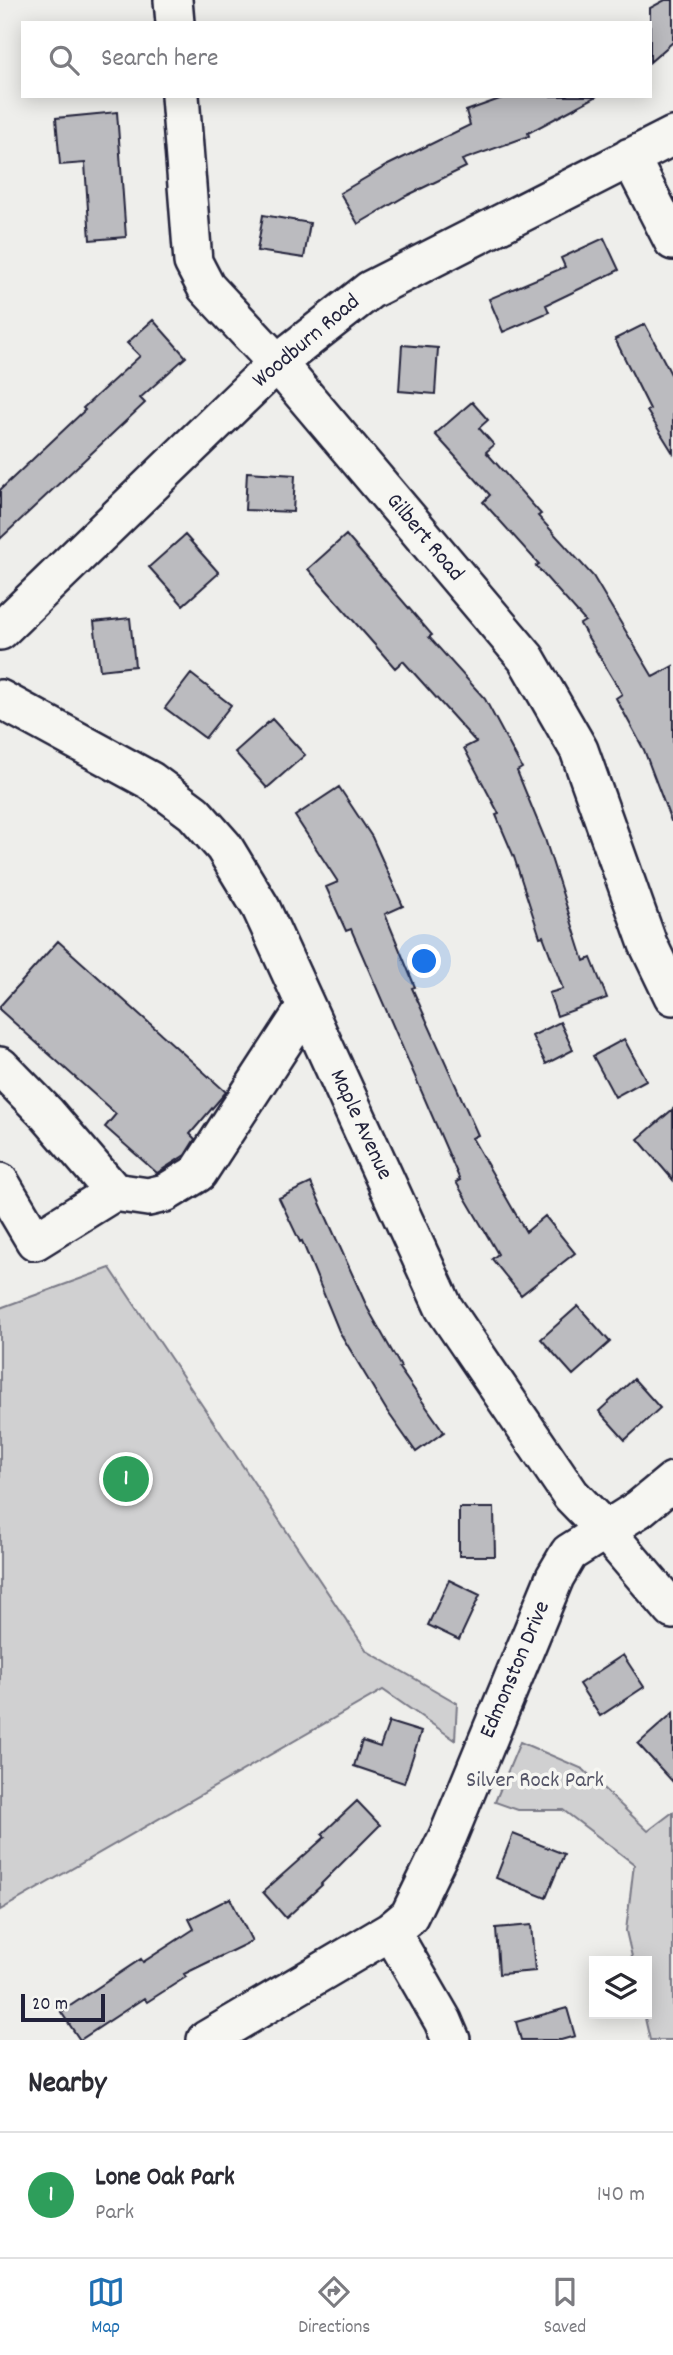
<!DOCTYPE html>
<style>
:root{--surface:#fff;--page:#f2f2f3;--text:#2b2b33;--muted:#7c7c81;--line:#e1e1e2;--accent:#1f6fb2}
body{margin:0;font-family:Dekko,sans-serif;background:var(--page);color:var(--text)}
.controls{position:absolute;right:21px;bottom:21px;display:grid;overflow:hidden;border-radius:0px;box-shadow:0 4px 18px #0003}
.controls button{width:63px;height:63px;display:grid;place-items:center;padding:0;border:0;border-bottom:2px solid var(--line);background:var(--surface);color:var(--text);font:35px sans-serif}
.scale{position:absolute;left:21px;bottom:18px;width:84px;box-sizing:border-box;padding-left:7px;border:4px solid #22223b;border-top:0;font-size:19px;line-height:24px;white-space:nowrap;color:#22223b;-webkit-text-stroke:5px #f6f6f2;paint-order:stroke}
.you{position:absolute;left:425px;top:962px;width:24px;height:24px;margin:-18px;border:5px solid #fff;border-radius:50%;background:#1a73e8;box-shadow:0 0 0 10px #1a73e833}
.badge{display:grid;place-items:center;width:46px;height:46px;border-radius:50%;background:var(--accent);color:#fff;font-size:23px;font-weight:700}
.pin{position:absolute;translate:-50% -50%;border:4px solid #fff;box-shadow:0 2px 7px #0006}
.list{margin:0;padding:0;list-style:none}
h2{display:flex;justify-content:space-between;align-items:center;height:91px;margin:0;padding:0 28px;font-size:30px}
h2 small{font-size:23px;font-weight:400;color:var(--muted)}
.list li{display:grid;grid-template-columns:46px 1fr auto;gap:21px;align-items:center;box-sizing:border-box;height:126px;padding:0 28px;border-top:2px solid var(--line)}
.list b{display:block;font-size:26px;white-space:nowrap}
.list p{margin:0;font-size:23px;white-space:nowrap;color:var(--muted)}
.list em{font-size:23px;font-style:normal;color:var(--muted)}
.icon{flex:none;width:38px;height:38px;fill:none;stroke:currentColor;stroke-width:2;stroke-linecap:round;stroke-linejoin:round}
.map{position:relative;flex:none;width:673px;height:2040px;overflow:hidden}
.search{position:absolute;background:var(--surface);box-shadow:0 4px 18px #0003;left:21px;right:21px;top:21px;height:77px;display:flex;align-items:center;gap:18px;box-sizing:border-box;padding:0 24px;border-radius:0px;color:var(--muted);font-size:26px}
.sheet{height:217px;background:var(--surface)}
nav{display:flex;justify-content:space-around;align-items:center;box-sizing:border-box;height:98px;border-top:2px solid var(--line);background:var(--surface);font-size:19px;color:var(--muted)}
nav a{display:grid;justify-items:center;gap:4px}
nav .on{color:var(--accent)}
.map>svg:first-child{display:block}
.green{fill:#d0d0d1;stroke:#797986;stroke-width:2}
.building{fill:#bbbbbf;stroke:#22223b;stroke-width:2}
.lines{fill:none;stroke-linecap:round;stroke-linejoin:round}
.minor-casing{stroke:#22223b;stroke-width:42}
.minor{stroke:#f6f6f2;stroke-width:37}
.labels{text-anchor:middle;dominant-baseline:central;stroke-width:7;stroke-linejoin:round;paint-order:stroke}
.street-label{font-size:23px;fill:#22223b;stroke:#f6f6f2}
.park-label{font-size:23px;fill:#565668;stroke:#f6f6f2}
</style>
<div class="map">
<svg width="673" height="2040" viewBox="0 0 673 2040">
<rect width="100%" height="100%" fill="#eeeeeb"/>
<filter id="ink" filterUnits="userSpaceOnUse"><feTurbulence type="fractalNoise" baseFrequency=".0143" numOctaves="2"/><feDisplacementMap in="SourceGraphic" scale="14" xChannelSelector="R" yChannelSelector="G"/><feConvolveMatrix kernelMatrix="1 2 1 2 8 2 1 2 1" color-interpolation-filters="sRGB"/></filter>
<g filter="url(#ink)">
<path class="green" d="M 110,1268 L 367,1651 L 457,1703 L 455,1740 L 383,1690 L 0,1910 L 0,1308 Z
M 520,1742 L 583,1769 L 648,1831 L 673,1812 L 673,2040 L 650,2040 L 644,2014 L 647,2014 L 647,1961 L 633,1961 L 626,1931 L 634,1864 L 563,1810 L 518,1810 L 495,1802 Z"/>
<path class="building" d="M 665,0 L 673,0 L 673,42 L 650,62 L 650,8 Z
M 508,96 L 597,96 L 528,133 L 529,136 L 462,160 L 466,167 L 404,197 L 358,224 L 340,193 L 386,166 L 470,125 L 466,111 Z
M 117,112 L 126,237 L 90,240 L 85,163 L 60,165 L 56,118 Z
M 263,215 L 310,223 L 304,258 L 257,251 Z
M 604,238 L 619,270 L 546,305 L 549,312 L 503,332 L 489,299 L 565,267 L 561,258 Z
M 153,320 L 186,357 L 140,398 L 145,403 L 0,539 L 0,490 L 85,410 L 83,408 L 140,356 L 127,343 Z
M 645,324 L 673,378 L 673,453 L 647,411 L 650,409 L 615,339 Z
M 402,345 L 438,348 L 435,394 L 399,391 Z
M 472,402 L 488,420 L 479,428 L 494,445 L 486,452 L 541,514 L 538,516 L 593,576 L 653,677 L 673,666 L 673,821 L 671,821 L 644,750 L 616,698 L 622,694 L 580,624 L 585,621 L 536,566 L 539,564 L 483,502 L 490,495 L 435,434 Z
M 247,472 L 295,475 L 293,512 L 245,510 Z
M 185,535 L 219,573 L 183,605 L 149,567 Z
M 346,535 L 432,635 L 429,637 L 485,699 L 522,768 L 517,771 L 545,839 L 584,961 L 591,958 L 607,998 L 557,1016 L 549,993 L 563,989 L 543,936 L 540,937 L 514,857 L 496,815 L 499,814 L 464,748 L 476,742 L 403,661 L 395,668 L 308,569 Z
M 130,618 L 135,666 L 100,670 L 94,622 Z
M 191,674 L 231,705 L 205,738 L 165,708 Z
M 272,719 L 305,755 L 267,788 L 235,752 Z
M 339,787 L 372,837 L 403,906 L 385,914 L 415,987 L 412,988 L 478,1135 L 472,1138 L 526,1232 L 545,1216 L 575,1253 L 521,1295 L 492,1259 L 498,1254 L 456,1182 L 460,1180 L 351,929 L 346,931 L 326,887 L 338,882 L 295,816 Z
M 58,941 L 226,1092 L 190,1134 L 195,1139 L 185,1155 L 157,1173 L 105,1127 L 116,1114 L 0,1010 L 0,1006 Z
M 560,1022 L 573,1050 L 546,1064 L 532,1036 Z
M 624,1039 L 646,1080 L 615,1097 L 593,1056 Z
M 673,1109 L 673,1180 L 638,1139 Z
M 311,1183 L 368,1309 L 401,1367 L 399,1368 L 444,1432 L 416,1452 L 387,1411 L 339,1331 L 302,1241 L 300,1242 L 279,1198 Z
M 578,1306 L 610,1342 L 573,1375 L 541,1339 Z
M 634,1379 L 660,1408 L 625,1440 L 599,1411 Z
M 459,1508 L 494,1508 L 495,1556 L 459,1556 Z
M 449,1580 L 480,1595 L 459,1640 L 428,1625 Z
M 623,1655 L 644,1687 L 600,1716 L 579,1684 Z
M 673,1713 L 673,1782 L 638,1744 Z
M 389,1722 L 421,1732 L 404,1783 L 354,1766 L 362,1741 L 380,1747 Z
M 357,1801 L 380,1825 L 321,1884 L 322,1885 L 286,1918 L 263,1892 L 325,1837 L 322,1834 Z
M 513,1834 L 564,1854 L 546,1898 L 496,1878 Z
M 230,1898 L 252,1941 L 184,1974 L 186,1977 L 147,2002 L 144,1998 L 80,2040 L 61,2012 L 141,1959 L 143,1962 L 194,1929 L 189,1919 Z
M 531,1925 L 535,1971 L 499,1974 L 496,1928 Z
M 567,2008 L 575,2036 L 561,2040 L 521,2040 L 516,2022 Z"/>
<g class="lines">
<defs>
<path id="minor" d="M 173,0 L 175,23
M 180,96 L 193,262 L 206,287 L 277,363 L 526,658 L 579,750 L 648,944 L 673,996
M 630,157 L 673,241
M 0,631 L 277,363 L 370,290 L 673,136
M 0,699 L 151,781 L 194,813 L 224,847 L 261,908 L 444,1308 L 571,1495 L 604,1529 L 673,1610
M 0,1066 L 47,1114 L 114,1192 L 35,1241 L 0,1182
M 114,1192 L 148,1197 L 165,1193 L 198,1173 L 306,1007
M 391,1931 L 443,2021 L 451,2040
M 206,2040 L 391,1931 L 409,1916 L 448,1836 L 555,1577 L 569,1553 L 639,1509 L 673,1481"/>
</defs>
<use href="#minor" class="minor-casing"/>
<use href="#minor" class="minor"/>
</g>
</g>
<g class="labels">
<g class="street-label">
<text transform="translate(307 342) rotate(-40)">Woodburn Road</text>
<text transform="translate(424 538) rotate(50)">Gilbert Road</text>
<text transform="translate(360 1125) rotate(65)">Maple Avenue</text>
<text transform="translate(516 1670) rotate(-67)">Edmonston Drive</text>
</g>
<g class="park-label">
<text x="535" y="1781">Silver Rock Park</text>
</g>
</g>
</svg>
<div class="controls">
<button><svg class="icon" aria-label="layers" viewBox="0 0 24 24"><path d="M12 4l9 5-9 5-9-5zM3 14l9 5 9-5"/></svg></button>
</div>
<div class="scale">20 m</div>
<div class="you"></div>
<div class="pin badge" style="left:126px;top:1479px;background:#2e9e5b">1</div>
<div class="search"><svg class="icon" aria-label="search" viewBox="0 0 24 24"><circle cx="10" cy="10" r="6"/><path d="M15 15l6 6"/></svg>Search here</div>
</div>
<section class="sheet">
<h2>Nearby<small></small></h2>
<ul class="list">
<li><span class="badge" style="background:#2e9e5b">1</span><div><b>Lone Oak Park</b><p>Park</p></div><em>140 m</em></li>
</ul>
</section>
<nav>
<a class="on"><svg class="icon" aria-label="map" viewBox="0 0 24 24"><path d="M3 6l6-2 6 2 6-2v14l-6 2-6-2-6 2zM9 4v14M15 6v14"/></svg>Map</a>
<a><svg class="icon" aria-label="directions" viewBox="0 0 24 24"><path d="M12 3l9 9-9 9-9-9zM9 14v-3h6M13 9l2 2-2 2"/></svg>Directions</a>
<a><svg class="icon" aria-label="saved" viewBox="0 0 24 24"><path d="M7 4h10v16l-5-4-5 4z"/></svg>Saved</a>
</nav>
